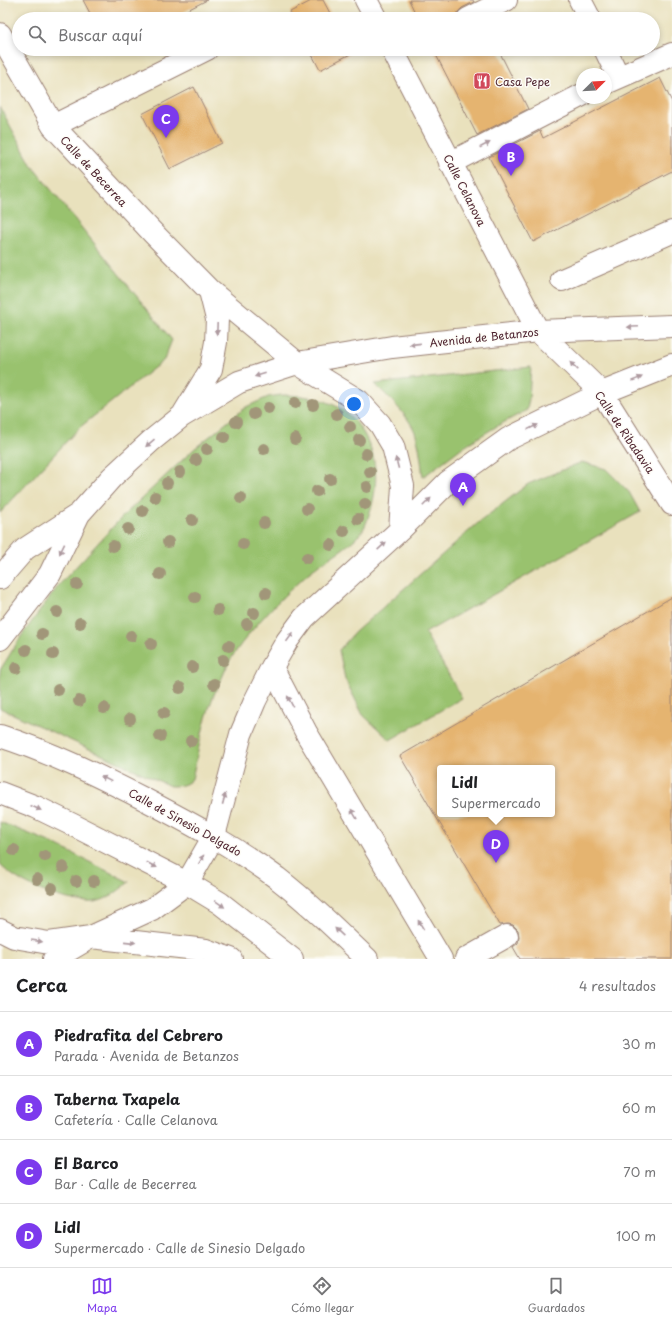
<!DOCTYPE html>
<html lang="es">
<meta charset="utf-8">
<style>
:root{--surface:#fff;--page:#f2f2f2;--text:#202124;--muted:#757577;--line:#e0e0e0;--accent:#7c3aed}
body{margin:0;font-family:"Playpen Sans",sans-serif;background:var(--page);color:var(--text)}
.compass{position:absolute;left:576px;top:68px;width:36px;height:36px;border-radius:50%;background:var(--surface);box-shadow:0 2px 6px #0003;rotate:66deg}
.you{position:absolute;left:354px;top:404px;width:14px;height:14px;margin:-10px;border:3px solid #fff;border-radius:50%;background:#1a73e8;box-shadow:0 0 0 6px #1a73e833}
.badge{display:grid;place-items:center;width:26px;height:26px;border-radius:50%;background:var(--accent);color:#fff;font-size:13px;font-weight:700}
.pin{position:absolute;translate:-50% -33px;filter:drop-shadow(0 1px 2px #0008)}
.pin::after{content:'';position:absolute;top:21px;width:14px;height:12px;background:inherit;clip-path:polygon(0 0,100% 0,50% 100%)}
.popup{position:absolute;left:437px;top:765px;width:118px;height:52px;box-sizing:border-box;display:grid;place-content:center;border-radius:4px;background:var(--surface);filter:drop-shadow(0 1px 3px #0005);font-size:13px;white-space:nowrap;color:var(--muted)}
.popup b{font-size:15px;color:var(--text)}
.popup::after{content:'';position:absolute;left:50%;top:100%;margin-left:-8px;border:8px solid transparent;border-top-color:var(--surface)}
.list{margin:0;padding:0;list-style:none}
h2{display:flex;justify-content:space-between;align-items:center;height:52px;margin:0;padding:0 16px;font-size:17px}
h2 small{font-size:13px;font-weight:400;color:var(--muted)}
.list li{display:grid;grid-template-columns:26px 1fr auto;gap:12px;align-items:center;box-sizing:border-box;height:64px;padding:0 16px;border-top:1px solid var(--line)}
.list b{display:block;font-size:15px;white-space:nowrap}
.list p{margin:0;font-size:13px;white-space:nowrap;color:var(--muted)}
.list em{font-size:13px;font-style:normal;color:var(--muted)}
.icon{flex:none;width:22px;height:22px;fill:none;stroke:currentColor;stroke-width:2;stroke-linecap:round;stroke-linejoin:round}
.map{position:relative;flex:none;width:672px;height:959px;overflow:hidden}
.search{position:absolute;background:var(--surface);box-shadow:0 2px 6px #0003;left:12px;right:12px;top:12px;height:44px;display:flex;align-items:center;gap:10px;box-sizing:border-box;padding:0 14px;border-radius:22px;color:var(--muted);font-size:15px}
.sheet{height:308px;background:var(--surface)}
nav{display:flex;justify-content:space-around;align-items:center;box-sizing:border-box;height:56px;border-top:1px solid var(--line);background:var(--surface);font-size:11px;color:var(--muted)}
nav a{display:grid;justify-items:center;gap:2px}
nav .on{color:var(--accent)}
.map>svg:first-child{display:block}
.green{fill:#99c26e;stroke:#72704c}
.building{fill:#e5b470;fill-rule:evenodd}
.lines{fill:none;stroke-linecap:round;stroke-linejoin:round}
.minor-casing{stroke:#9a8074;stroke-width:24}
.major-casing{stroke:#9a8074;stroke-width:24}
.minor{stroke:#fff;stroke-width:22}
.major{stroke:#fff;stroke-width:22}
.tree{fill:#a19679}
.oneway{fill:#ae9aa0}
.labels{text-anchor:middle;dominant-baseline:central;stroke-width:3;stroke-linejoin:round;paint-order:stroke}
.poi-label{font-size:11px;fill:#4a1f2b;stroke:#fdfcf7;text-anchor:start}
.street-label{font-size:11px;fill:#4a1f2b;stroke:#fdfcf7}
</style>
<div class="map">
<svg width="672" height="959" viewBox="0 0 672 959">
<rect width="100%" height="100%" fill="#fdfcf7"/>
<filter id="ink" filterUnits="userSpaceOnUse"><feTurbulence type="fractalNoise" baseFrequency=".025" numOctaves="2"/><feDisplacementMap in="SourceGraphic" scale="8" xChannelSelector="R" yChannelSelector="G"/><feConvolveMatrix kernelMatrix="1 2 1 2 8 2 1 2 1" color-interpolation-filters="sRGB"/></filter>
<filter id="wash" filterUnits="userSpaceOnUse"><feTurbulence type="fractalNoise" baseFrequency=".012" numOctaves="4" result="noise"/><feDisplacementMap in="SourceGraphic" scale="16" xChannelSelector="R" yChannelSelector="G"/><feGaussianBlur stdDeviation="0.9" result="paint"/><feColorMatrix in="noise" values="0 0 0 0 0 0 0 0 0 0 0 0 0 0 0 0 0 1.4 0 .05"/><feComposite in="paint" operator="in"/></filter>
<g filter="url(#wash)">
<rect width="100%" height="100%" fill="#e9e1bd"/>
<path class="green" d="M 0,107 L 32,166 L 172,340 L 164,360 L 79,428 L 0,513 Z
M 531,367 L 529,399 L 527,410 L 499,425 L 464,446 L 423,477 C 421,462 420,446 415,432 C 408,415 388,397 375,384 Z
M 281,395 C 315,395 346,402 364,434 C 378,459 379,487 369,515 C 367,521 365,528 360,534 C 344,551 322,561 305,576 C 279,600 254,625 234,654 C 230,659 227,666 224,673 C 221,681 216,689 213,697 C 203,723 198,752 192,779 C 185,786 180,786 170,786 L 0,708 L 0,670 L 22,635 L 59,585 L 123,516 L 194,449 L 246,407 L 268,397 Z
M 582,462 L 606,469 L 629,492 L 640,512 L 425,633 L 462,698 L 390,740 L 363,715 L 345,679 L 339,650 L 355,632 L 478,523 L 528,484 Z
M 0,822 L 52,843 L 129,882 C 118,891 108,900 94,902 C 89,903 83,901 79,901 C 51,897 20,884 0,865 Z"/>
<g id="blocks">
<path class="building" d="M 83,0 L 207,0 L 170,19 L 93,19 Z
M 313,0 L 323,0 L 333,19 L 293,19 L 290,12 Z
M 409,0 L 473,0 L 474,2 L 462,8 L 458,12 L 456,19 L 418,19 Z
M 309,49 L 358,49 L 358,50 L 320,70 Z
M 433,49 L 498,49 L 528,109 L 477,135 Z
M 660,78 L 672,102 L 672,171 L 533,242 L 489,157 L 540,131 L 543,138 Z
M 194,87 L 222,143 L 170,169 L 142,114 Z
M 672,597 L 672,959 L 520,959 L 513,947 L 518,943 L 519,937 L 518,930 L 513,925 L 508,924 L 500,925 L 400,756 ZM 440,768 L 552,768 L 552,814 L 440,814 Z"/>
</g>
</g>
<g filter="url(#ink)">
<use href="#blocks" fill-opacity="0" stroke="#9a8074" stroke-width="1"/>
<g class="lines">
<defs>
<path id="minor" d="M 366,0 L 376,19
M 580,0 L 590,19
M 468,19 L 506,0
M 0,34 L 53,126 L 153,233 L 210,291 L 297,363 L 359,401 L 380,424 L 393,446 L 403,486 L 400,530
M 392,49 L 538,331 L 602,393 L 672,504
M 605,49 L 618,76
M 606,83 L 672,54
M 53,126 L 207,49
M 450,163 L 582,95
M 562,280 L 672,232
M 184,413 L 211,369 L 216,342 L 217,319 L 210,291
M 0,578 L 25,549 L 79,514 L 112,477 L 151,441 L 182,416 L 239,382 L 297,363 L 392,347 L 538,331 L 672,326
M 0,639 L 50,574 L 79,514
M 272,667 L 307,734 L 441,959
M 0,930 L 14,937 L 49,943 L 91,937 L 206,950 L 231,959
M 54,959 L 91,937 L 152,909 L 187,883 L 214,836 L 241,734 L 255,701 L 272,667 L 287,641 L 304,618 L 400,530 L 448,482 L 508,439 L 602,393 L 672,365
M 466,959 L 507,936"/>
<path id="major" d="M 0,736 C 50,752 97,775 144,799 C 190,823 235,847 277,878 C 309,903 338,931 367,959
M 0,793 L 36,807 L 73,825 L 187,883 L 220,903 L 292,959"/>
</defs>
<use href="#minor" class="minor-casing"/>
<use href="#major" class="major-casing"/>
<use href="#minor" class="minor"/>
<use href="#major" class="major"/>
</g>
<g class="tree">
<circle cx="295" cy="403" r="6"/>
<circle cx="313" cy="405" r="6"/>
<circle cx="268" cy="408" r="6"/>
<circle cx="254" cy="414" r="6"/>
<circle cx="337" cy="414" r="6"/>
<circle cx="236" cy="422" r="6"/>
<circle cx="350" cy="427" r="6"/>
<circle cx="224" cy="437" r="6"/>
<circle cx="295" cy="439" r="6"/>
<circle cx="359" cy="440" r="6"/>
<circle cx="207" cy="449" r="6"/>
<circle cx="264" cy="449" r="6"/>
<circle cx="366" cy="454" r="6"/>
<circle cx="196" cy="460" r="6"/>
<circle cx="180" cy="472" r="6"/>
<circle cx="370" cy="472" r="6"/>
<circle cx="330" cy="479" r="6"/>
<circle cx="167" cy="483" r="6"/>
<circle cx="367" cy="487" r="6"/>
<circle cx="317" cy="491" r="6"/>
<circle cx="155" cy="497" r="6"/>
<circle cx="241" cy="498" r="6"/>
<circle cx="365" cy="504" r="6"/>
<circle cx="307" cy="509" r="6"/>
<circle cx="143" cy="511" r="6"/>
<circle cx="358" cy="519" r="6"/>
<circle cx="192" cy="520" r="6"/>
<circle cx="264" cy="523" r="6"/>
<circle cx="128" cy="529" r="6"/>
<circle cx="344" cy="531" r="6"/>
<circle cx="168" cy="542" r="6"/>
<circle cx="243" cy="544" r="6"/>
<circle cx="331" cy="545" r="6"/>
<circle cx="113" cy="546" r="6"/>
<circle cx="307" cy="558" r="6"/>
<circle cx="160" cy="574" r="6"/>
<circle cx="77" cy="584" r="6"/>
<circle cx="266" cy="593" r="6"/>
<circle cx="195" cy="597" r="6"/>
<circle cx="218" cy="610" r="6"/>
<circle cx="57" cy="612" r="6"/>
<circle cx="254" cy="613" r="6"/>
<circle cx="80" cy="623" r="6"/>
<circle cx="247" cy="624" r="6"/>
<circle cx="42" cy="634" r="6"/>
<circle cx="131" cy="636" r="6"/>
<circle cx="151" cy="644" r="6"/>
<circle cx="229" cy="646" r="6"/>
<circle cx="26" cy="650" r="6"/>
<circle cx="53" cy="654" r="6"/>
<circle cx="223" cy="660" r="6"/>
<circle cx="192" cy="667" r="6"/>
<circle cx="16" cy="668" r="6"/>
<circle cx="214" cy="684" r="6"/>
<circle cx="180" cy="688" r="6"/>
<circle cx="58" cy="690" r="6"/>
<circle cx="79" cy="701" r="6"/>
<circle cx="104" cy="708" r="6"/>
<circle cx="164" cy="713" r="6"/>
<circle cx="130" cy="719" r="6"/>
<circle cx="160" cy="736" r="6"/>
<circle cx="191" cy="741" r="6"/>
<circle cx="14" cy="850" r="6"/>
<circle cx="45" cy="856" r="6"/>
<circle cx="63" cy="867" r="6"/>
<circle cx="37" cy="879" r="6"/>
<circle cx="76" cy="881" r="6"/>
<circle cx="94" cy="881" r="6"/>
<circle cx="52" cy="888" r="6"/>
</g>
<defs><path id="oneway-solid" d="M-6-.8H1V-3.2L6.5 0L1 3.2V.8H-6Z"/></defs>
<g class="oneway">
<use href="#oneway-solid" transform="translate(485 145) rotate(-27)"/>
<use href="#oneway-solid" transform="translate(633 327) rotate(177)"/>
<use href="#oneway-solid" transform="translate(217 329) rotate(92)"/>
<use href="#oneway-solid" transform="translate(415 344) rotate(174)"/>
<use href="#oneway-solid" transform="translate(574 366) rotate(-136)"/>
<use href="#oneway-solid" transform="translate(260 375) rotate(162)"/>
<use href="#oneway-solid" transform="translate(637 379) rotate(-22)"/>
<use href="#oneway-solid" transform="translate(533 427) rotate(-26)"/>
<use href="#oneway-solid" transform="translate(150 443) rotate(139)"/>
<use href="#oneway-solid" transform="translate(397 463) rotate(-105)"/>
<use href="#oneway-solid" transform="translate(427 502) rotate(-45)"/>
<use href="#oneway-solid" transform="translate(382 546) rotate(-43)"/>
<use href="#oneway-solid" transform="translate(62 549) rotate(116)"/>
<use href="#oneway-solid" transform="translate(290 637) rotate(-54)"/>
<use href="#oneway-solid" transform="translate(290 701) rotate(-118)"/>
<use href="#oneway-solid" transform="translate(106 779) rotate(-154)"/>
<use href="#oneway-solid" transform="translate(224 799) rotate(-75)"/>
<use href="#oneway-solid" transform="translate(36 808) rotate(24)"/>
<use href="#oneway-solid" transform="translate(354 814) rotate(-121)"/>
<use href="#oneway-solid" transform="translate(201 860) rotate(-60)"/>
<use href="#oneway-solid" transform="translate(152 865) rotate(27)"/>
<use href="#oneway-solid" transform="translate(220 904) rotate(35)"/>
<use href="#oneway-solid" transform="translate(421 925) rotate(-121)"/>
<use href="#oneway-solid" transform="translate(339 932) rotate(-137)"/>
<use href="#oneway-solid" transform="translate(37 941) rotate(9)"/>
<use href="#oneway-solid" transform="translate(130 942) rotate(6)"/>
</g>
</g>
<defs>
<symbol id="restaurant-square" viewBox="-11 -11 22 22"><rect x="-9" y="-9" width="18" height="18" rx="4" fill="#d1495b" stroke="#fdfcf7"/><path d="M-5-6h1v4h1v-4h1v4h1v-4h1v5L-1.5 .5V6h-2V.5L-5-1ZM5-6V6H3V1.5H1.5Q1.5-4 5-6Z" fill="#fff"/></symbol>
</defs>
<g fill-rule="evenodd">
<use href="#restaurant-square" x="472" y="71" width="20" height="20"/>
</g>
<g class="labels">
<g class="poi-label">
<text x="495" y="81">Casa Pepe</text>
</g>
<g class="street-label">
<text transform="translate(94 171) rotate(47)">Calle de Becerrea</text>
<text transform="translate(465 190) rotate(63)">Calle Celanova</text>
<text transform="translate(484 337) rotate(-6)">Avenida de Betanzos</text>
<text transform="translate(625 432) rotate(56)">Calle de Ribadavia</text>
<text transform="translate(185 822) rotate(29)">Calle de Sinesio Delgado</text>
</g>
</g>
</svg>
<svg class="compass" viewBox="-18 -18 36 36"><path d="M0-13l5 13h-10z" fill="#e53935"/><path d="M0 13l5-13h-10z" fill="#757577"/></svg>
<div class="you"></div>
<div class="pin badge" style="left:463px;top:506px">A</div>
<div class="pin badge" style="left:511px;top:176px">B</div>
<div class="pin badge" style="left:166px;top:138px">C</div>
<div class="pin badge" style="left:496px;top:863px">D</div>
<div class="popup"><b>Lidl</b>Supermercado</div>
<div class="search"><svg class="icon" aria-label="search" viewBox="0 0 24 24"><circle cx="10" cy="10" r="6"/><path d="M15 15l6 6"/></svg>Buscar aquí</div>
</div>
<section class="sheet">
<h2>Cerca<small>4 resultados</small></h2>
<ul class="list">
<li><span class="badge">A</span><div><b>Piedrafita del Cebrero</b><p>Parada · Avenida de Betanzos</p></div><em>30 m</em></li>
<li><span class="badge">B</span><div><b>Taberna Txapela</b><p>Cafetería · Calle Celanova</p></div><em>60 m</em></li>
<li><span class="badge">C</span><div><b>El Barco</b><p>Bar · Calle de Becerrea</p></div><em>70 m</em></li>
<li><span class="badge">D</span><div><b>Lidl</b><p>Supermercado · Calle de Sinesio Delgado</p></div><em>100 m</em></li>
</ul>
</section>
<nav>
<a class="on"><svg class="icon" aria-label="map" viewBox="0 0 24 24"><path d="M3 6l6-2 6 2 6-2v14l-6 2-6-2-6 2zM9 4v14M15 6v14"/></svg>Mapa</a>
<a><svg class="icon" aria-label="directions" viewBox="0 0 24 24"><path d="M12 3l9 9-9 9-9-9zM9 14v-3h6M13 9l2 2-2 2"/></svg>Cómo llegar</a>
<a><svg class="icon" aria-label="saved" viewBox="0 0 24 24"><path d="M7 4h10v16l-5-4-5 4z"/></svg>Guardados</a>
</nav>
